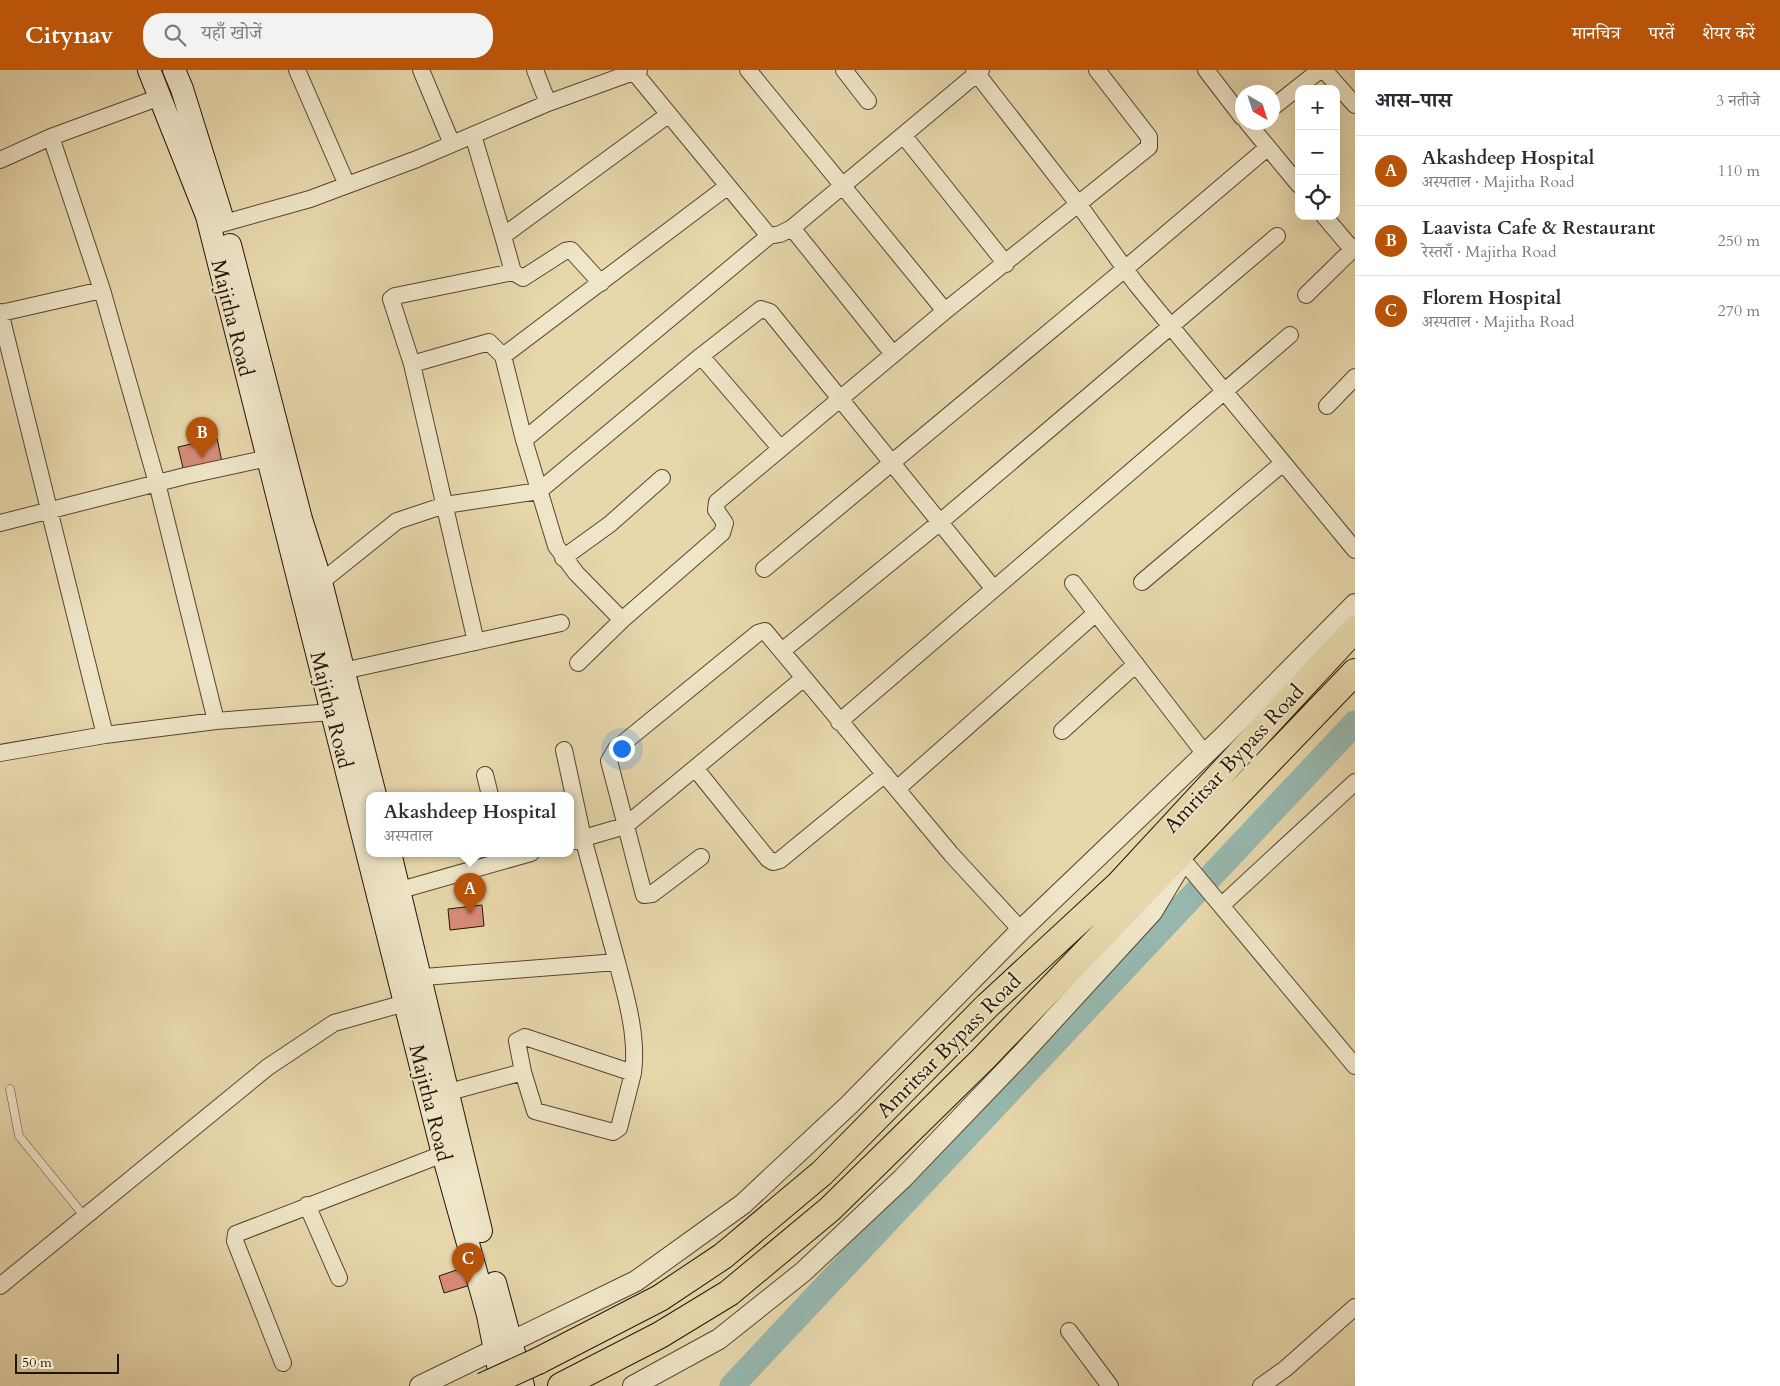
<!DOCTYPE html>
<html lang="hi">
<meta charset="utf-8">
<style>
:root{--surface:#fff;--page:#f2f2f3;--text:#2b2b33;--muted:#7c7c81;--line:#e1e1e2;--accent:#b45309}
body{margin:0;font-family:Cardo,"Noto Serif Devanagari",serif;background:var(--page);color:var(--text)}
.controls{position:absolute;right:15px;top:15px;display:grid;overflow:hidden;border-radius:10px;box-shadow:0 5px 20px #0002}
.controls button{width:45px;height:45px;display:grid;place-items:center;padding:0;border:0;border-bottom:1px solid var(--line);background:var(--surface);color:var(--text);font:25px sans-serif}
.compass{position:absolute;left:1235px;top:15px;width:45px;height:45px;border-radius:50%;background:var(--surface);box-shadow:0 5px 20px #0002;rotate:141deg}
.scale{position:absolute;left:15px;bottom:12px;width:104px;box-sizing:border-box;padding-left:5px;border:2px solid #231609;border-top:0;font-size:14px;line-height:18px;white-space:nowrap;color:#231609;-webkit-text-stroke:4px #efe5c8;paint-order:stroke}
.you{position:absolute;left:621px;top:678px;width:18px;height:18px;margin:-12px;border:4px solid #fff;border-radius:50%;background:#1a73e8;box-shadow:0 0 0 8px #1a73e833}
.badge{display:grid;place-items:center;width:32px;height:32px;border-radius:50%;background:var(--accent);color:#fff;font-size:16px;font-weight:700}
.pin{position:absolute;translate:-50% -41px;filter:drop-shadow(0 1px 2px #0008)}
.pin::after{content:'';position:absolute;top:26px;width:18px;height:15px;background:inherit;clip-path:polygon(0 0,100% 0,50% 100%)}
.popup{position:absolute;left:366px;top:722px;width:208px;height:65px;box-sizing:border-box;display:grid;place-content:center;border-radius:10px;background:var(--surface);filter:drop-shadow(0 1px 4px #0005);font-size:16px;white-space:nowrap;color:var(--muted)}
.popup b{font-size:19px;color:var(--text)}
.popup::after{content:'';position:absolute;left:50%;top:100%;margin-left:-10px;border:10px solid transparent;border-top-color:var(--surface)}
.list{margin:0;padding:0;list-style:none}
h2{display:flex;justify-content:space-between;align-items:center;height:65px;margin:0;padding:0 20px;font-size:21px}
h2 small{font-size:16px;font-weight:400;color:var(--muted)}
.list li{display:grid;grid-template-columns:32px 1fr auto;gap:15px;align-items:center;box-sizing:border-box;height:70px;padding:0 20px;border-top:1px solid var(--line)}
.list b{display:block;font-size:19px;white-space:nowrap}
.list p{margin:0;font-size:16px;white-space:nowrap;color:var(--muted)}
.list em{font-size:16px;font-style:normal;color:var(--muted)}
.icon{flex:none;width:28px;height:28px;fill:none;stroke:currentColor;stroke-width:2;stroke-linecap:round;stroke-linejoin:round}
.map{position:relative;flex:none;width:1355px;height:1316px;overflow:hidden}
header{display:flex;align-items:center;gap:30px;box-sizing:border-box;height:70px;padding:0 25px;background:var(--accent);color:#fff}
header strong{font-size:24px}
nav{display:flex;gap:28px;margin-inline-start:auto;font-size:18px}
.search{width:350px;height:45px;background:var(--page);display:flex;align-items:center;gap:12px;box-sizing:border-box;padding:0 18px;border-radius:20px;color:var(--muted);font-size:19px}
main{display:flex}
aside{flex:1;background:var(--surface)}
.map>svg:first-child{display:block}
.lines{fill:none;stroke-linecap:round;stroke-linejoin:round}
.river{stroke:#97b8af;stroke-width:25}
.building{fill:#d78b77;stroke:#231609}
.service-casing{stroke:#544632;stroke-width:9}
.minor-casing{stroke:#544632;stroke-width:18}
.tertiary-casing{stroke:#544632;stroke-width:22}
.secondary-casing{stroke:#231609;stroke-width:24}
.trunk-casing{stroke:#231609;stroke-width:28}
.service{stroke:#efe5c8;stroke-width:8}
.minor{stroke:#efe5c8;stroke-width:16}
.tertiary{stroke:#efe5c8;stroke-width:20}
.secondary{stroke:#efe5c8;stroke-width:22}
.trunk{stroke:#e7d7ab;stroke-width:26}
.trunk-bridge-casing{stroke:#231609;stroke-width:28;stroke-linecap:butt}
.trunk-bridge{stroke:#e7d7ab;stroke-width:26}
.labels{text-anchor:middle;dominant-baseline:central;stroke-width:4;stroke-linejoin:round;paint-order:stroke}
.street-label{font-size:21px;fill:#231609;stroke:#efe5c8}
</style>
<header>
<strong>Citynav</strong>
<div class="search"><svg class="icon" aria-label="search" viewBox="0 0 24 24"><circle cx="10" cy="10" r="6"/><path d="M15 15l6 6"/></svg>यहाँ खोजें</div>
<nav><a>मानचित्र</a><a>परतें</a><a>शेयर करें</a></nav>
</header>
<main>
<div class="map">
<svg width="1355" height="1316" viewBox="0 0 1355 1316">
<rect width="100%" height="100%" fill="#e7d7ab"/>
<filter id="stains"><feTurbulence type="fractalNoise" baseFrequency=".004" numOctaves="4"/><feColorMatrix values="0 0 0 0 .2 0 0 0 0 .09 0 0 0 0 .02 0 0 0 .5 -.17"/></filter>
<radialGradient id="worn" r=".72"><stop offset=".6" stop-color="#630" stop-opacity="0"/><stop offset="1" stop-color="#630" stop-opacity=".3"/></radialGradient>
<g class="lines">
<path class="river" d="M 732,1316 L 1355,653"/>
</g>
<path class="building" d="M 217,368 L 223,397 L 185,406 L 178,377 Z
M 482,835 L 484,856 L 450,860 L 448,839 Z
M 468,1196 L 474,1214 L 444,1223 L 439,1206 Z"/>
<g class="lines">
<defs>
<path id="service" d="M 10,1019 L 19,1066 L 85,1147"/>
<path id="minor" d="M 297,0 L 347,115
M 421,0 L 452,74
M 535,0 L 548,33
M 748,0 L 945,241
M 844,0 L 868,31
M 974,0 L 1079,135 L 1136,214 L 1355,480
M 1206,0 L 1242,47
M 1324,0 L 1355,35
M 1272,38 L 1320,0
M 1247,52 L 1299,115
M 473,65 L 503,166
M 904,66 L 1006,194
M 51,67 L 102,220 L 157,413 L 216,651
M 0,90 L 51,67 L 160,27
M 1324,146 L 1352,179
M 210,157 L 310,129 L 417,89 L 548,33 L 639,0
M 792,158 L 893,284
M 769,166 L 780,164 L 792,158 L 981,0
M 513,202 L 503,166 L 668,45
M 1306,225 L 1355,177
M 0,242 L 105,665
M 1,243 L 102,220
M 503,286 L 489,272 L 412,294 L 391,229 L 395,226 L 513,202 L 523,208 L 565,181 L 571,180 L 601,213
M 701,286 L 780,378
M 412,294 L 476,572
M 1327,336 L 1355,307
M 524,370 L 769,166 L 728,116
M 0,453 L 185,406 L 268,388
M 563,488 L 610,454 L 662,408
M 764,499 L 1126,198 L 1267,78
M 321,512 L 397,451 L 445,435 L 539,421 L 701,286 L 761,239 L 770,242 L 993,518
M 1142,512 L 1283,393
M 1073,513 L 1205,684
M 622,550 L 576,503 L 556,476 L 524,370 L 503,286 L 728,116 L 634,2
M 782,581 L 939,453 L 1277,166
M 578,593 L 622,550 L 722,463 L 725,453 L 716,440 L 717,432 L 945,241 L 1149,77 L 1149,67 L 1097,0
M 334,603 L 561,553
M 839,652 L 1290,265
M 1062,661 L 1136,594
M 564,680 L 583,768 L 617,892
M 0,683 L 105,665 L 216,651 L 332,642
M 695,698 L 768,789 L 773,792 L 780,790 L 885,704
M 485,705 L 490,725
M 898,718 L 1096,543
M 570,772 L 625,756 L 804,608
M 701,787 L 652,824 L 644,825 L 609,691 L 616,679 L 758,563 L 765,561 L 951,784 L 1021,860
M 1183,790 L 1355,996
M 390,823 L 531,783
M 1222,835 L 1355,712
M 411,908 L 617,892 C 626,926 638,967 633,1003 L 525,967 L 517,971 L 523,1002 L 438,1025
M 523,1002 L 535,1041 L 613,1062 L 619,1058 L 633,1003
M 307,1135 L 339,1208
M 0,1216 L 268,997 L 334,953 L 405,933
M 1069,1261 L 1110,1316
M 283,1293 L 235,1171 L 236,1164 L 443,1084
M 1261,1316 L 1285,1299 L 1355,1237"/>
<path id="tertiary" d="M 420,1316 L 636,1211 L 743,1134 L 849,1035 L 1021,860 L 1226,664 L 1355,534
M 633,1316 L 719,1269 L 803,1202 L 902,1109 L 1020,986 L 1152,842 L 1181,794"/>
<path id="secondary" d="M 149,0 L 207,146 L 443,1084 L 488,1245 L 502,1316
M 174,0 L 182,19 L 221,144
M 230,175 L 301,449 L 321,512 L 375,725
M 390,783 L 481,1161
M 495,1213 L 523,1316"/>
<path id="trunk" d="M 538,1291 L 660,1228 L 723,1186 L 822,1103 L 987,936 L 1119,814 L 1355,559
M 561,1316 L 660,1265 L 729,1223 L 830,1139 L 983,989 L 1355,602"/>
</defs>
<use href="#service" class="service-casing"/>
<use href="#minor" class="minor-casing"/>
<use href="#tertiary" class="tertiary-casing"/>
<use href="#secondary" class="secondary-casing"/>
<use href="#trunk" class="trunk-casing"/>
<use href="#service" class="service"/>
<use href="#minor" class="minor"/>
<use href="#tertiary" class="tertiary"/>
<use href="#secondary" class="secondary"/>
<use href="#trunk" class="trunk"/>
<defs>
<path id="trunk-bridge" d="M 483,1316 L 538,1291"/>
</defs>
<use href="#trunk-bridge" class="trunk-bridge-casing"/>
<use href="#trunk-bridge" class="trunk-bridge"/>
</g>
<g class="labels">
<g class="street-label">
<text transform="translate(232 248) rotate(76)">Majitha Road</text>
<text transform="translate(331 640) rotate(76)">Majitha Road</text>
<text transform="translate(1234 689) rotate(-47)">Amritsar Bypass Road</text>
<text transform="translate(949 976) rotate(-45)">Amritsar Bypass Road</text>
<text transform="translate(430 1033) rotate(76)">Majitha Road</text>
</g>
</g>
<rect width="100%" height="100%" filter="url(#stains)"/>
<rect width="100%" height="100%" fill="url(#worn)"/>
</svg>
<div class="controls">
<button>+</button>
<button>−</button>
<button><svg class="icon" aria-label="locate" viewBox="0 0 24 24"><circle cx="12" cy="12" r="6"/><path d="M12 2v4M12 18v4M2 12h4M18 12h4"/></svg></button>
</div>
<svg class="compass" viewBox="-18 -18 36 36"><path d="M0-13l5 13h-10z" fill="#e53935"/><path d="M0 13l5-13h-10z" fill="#7c7c81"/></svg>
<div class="scale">50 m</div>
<div class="you"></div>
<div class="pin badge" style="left:470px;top:844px">A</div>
<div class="popup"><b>Akashdeep Hospital</b>अस्पताल</div>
<div class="pin badge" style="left:202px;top:388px">B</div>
<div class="pin badge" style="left:468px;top:1214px">C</div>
</div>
<aside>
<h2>आस-पास<small>3 नतीजे</small></h2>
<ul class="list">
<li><span class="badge">A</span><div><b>Akashdeep Hospital</b><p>अस्पताल · Majitha Road</p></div><em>110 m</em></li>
<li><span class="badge">B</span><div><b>Laavista Cafe &amp; Restaurant</b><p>रेस्तराँ · Majitha Road</p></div><em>250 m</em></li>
<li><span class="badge">C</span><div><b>Florem Hospital</b><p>अस्पताल · Majitha Road</p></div><em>270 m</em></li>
</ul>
</aside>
</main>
